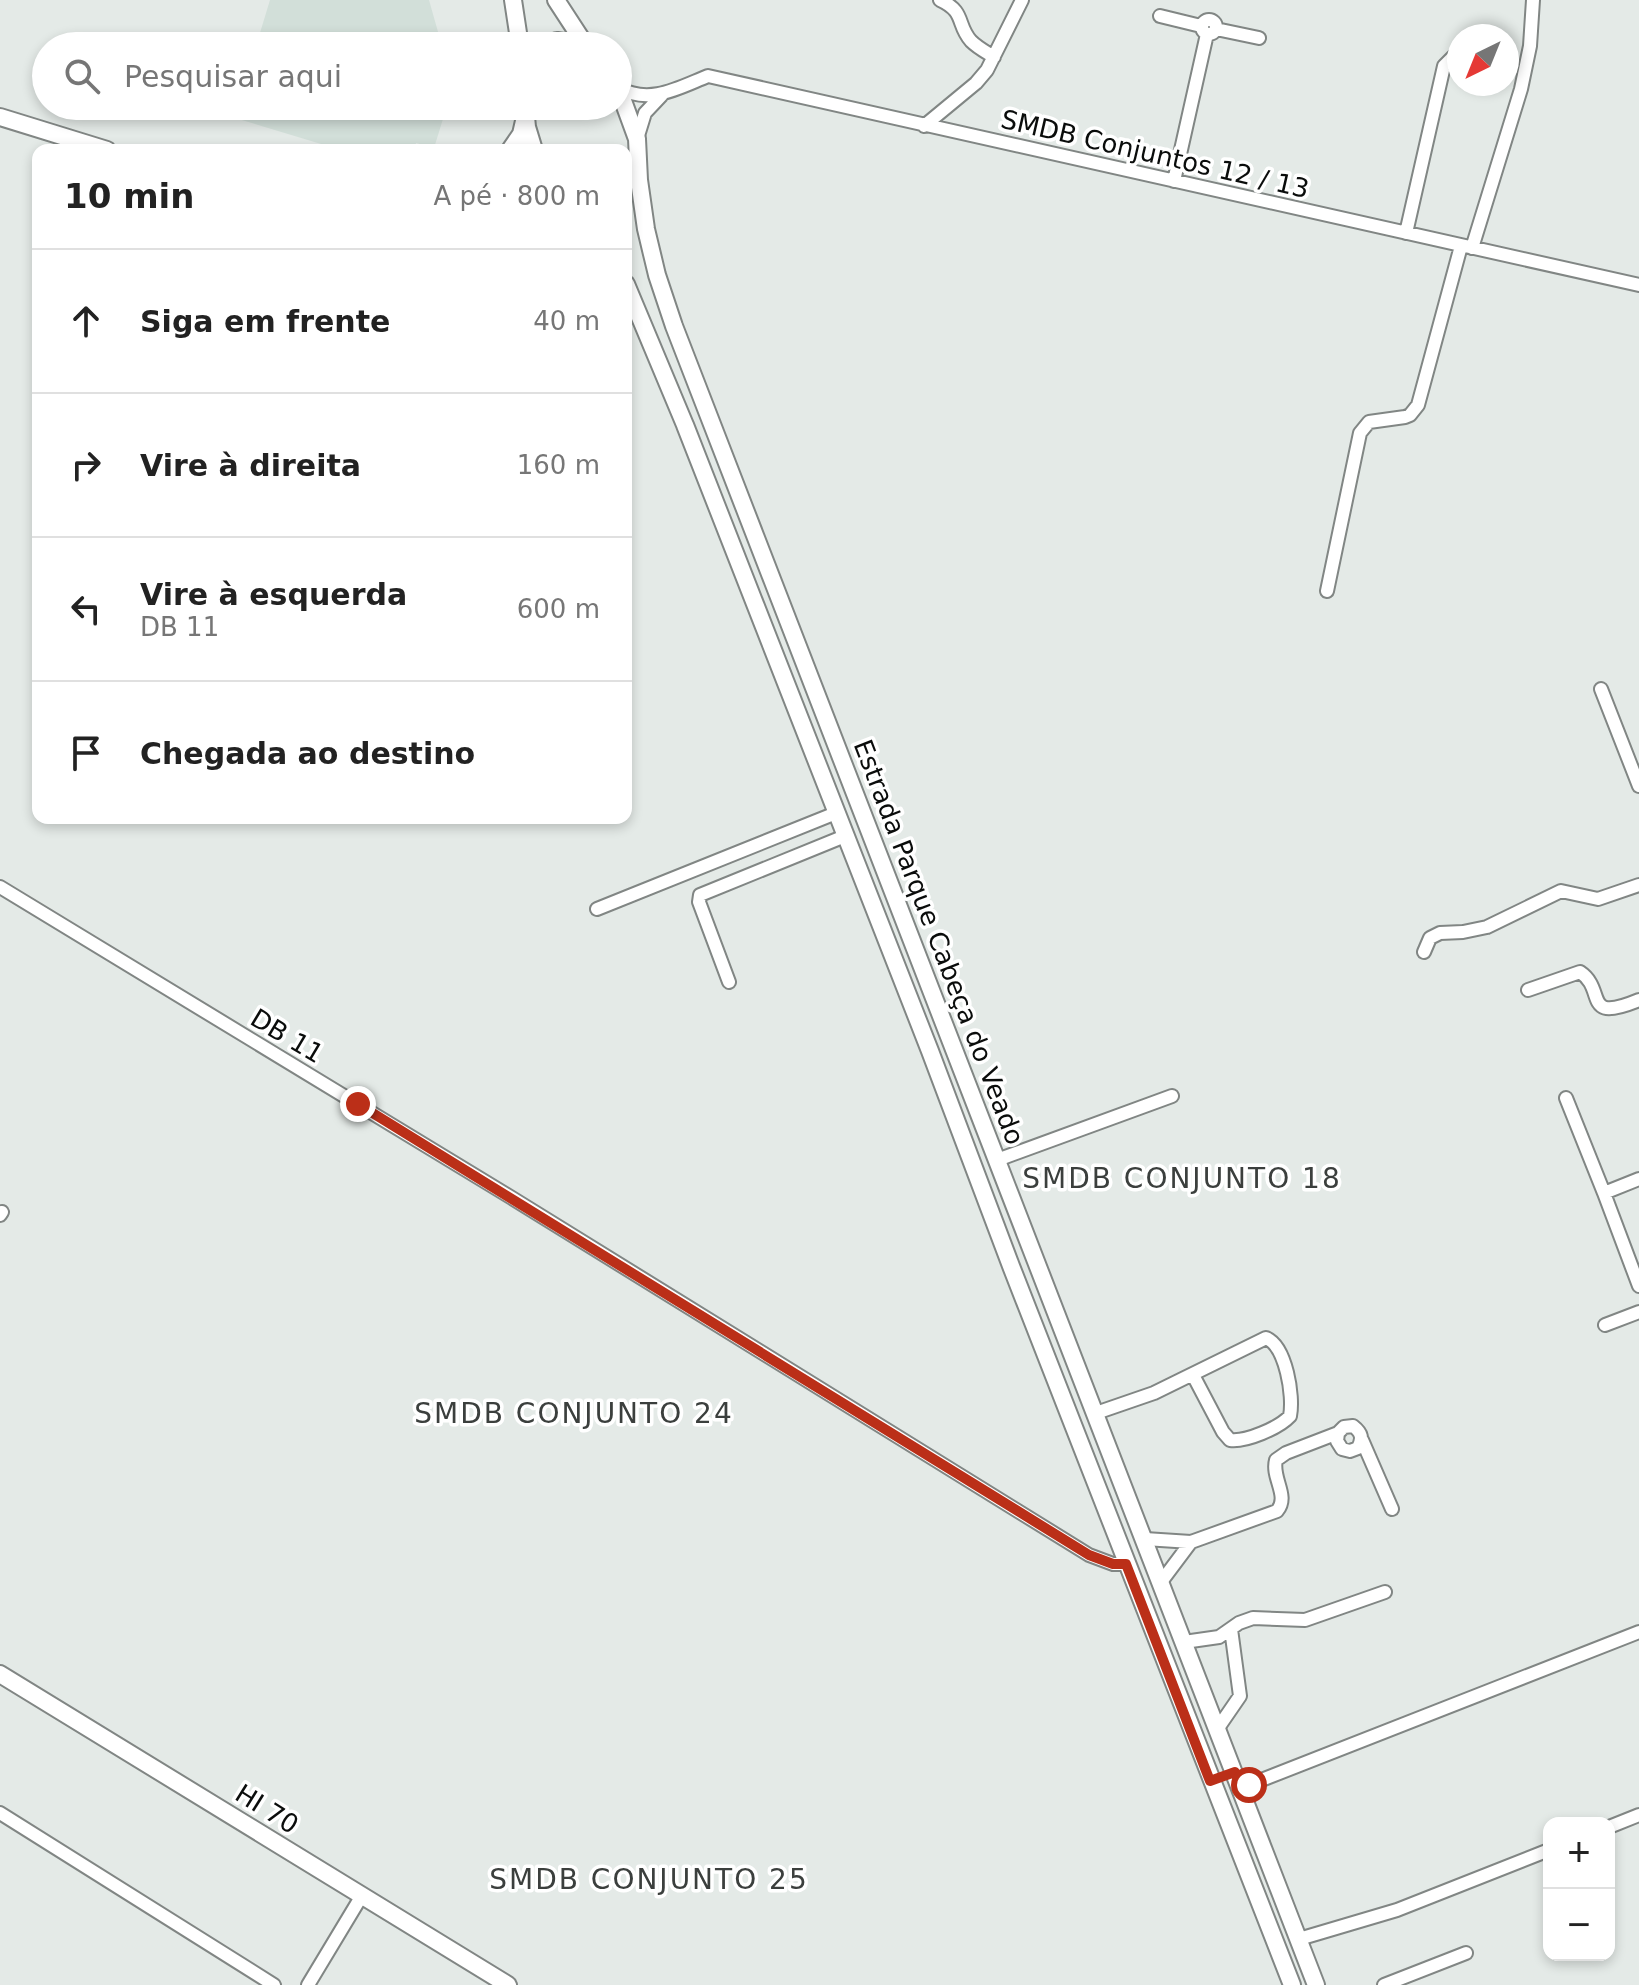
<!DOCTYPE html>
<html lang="pt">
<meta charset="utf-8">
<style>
:root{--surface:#fff;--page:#f2f2f2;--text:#222;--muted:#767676;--line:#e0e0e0}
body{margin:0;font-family:"DejaVu Sans",sans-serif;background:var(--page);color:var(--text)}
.controls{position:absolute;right:24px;bottom:24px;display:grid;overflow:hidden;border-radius:16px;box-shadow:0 4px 12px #0003}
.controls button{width:72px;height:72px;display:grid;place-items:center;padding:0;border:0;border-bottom:2px solid var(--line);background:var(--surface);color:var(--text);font:40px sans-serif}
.compass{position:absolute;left:1447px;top:24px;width:72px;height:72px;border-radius:50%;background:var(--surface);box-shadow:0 4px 12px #0003;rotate:223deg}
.stop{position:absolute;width:24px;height:24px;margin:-18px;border:6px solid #bb2f18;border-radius:50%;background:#fff}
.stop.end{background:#bb2f18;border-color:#fff;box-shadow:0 2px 8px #0008}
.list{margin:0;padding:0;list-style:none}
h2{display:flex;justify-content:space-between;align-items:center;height:104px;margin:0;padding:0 32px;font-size:34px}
h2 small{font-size:26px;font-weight:400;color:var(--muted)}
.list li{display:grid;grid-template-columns:52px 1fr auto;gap:24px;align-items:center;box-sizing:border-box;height:144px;padding:0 32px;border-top:2px solid var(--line)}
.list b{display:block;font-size:30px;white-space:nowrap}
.list p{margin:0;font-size:26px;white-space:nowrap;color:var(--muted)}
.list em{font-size:26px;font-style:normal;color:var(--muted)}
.icon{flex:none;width:44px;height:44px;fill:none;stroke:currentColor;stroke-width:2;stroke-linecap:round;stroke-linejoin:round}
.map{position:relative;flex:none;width:1639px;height:1985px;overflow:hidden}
.search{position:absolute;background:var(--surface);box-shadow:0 4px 12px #0003;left:32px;top:32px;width:600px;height:88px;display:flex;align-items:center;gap:20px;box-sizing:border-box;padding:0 28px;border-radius:44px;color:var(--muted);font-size:30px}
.panel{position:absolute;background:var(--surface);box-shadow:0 4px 12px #0003;left:32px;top:144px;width:600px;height:680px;border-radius:16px}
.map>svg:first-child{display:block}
.built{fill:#d2dfd9}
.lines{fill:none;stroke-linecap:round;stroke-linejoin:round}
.street-casing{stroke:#818684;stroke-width:16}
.secondary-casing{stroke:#818684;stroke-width:20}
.street{stroke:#fff;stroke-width:12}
.secondary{stroke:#fff;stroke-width:16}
.route{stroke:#bb2f18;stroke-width:10}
.labels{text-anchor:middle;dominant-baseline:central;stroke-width:7;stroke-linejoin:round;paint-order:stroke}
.street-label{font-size:26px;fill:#0a0c0b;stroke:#fff}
.neighbourhood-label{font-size:28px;letter-spacing:2px;fill:#3b3f3d;stroke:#fff}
</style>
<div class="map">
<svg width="1639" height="1985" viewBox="0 0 1639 1985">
<rect width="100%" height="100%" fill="#e4eae7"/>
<path class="built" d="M 270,0 L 429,0 L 442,46 L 256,46 Z
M 238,106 L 447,106 L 434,148 L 416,143 L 414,150 L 341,150 L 235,118 Z"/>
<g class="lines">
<defs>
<path id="street" d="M 940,0 C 966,12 956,24 971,41 C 978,48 986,52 994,57
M 1160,16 L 1201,26
M1202 27a7 7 0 1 1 14 0a7 7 0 1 1-14 0Z
M 1216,29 L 1259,38
M 619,88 C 650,105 678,88 708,76 L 1639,285
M 924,126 L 976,83 L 987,70 L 1022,0
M 637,139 L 645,113 L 662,95
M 1174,181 L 1207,34
M 1406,233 L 1444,66 L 1459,51
M 1472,248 L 1521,89 L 1530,46 L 1533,0
M 1327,591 L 1360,433 L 1369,422 L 1405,417 L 1410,415 L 1418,405 L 1461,246
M 1601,689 L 1639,786
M 0,887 L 512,1198 L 1089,1555 L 1113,1564 L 1126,1564
M 597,909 L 836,813
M 1424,952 L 1430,938 L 1440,933 L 1463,932 L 1487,927 L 1561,891 L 1598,899 L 1639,885
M 729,982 L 699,902 L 700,895 L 845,836
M 1528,990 L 1580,972 C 1607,990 1581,1024 1639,1000
M 1566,1098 L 1604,1193
M 997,1160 L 1172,1096
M 1639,1179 L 1604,1193 L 1639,1286
M 0,1215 L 2,1212
M 1605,1325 L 1639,1312
M 1096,1413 L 1154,1393 L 1266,1338 C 1286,1346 1294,1396 1290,1416 C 1279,1428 1246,1442 1230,1440 L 1223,1432 L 1193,1375
M 1362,1440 L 1392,1509
M 1145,1539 L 1191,1542 L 1277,1511 C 1290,1496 1271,1478 1276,1460 L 1286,1453 L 1338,1433 L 1344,1427 L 1353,1426 C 1362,1433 1363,1438 1358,1448 L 1350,1451 L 1342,1449 L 1337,1441 L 1338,1433
M 1161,1582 L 1191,1542
M 1184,1642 L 1219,1637 L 1239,1623 L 1253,1618 L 1305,1620 L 1385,1592
M 1218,1728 L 1240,1696 L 1231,1629
M 1241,1788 L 1639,1632
M 0,1813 L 274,1985
M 1609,1827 L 1639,1815
M 1299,1939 L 1397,1910 L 1549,1850
M 308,1985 L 361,1897
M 1384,1985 L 1466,1953"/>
<path id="secondary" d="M 513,0 L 520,46
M 556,0 L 586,46
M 543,46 L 557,41 L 585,45
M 618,87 L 637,139 L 639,180 L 646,229 L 657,275 L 674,326 L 1316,1985
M 525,106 L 527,127 L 534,150
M 0,117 L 107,150
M 510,150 L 521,134 L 524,121
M 626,284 L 685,425 L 930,1051 L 1011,1266 L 1292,1985
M 0,1674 L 508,1985"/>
</defs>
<use href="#street" class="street-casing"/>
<use href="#secondary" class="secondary-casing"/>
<use href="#street" class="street"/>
<use href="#secondary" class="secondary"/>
</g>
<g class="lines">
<path class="route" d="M 358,1104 L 1089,1555 L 1113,1564 L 1126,1564 L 1210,1781 L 1235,1772 L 1241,1788 L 1249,1785"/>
</g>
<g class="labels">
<g class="street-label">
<text transform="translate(1155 154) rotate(13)">SMDB Conjuntos 12 / 13</text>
<text transform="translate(939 942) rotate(69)">Estrada Parque Cabeça do Veado</text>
<text transform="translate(287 1036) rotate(31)">DB 11</text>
<text transform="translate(267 1809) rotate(32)">HI 70</text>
</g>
<g class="neighbourhood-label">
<text x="1182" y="1178">SMDB CONJUNTO 18</text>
<text x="574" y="1413">SMDB CONJUNTO 24</text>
<text x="649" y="1879">SMDB CONJUNTO 25</text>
</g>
</g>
</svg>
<div class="controls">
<button>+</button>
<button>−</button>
</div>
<svg class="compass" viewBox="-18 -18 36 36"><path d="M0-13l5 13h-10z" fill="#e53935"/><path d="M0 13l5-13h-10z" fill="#767676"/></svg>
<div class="stop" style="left:1249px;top:1785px"></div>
<div class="stop end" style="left:358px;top:1104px"></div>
<div class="search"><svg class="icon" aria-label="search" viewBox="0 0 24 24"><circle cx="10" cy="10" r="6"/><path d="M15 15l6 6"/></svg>Pesquisar aqui</div>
<section class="panel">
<h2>10 min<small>A pé · 800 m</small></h2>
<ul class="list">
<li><svg class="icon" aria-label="ahead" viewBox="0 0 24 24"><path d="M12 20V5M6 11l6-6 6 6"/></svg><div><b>Siga em frente</b></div><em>40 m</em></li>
<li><svg class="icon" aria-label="right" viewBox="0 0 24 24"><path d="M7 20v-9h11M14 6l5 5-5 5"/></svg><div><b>Vire à direita</b></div><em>160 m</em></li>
<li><svg class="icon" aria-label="left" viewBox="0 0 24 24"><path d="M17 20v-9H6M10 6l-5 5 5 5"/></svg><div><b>Vire à esquerda</b><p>DB 11</p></div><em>600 m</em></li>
<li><svg class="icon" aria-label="arrive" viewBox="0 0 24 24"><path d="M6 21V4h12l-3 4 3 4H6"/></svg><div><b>Chegada ao destino</b></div></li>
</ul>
</section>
</div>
